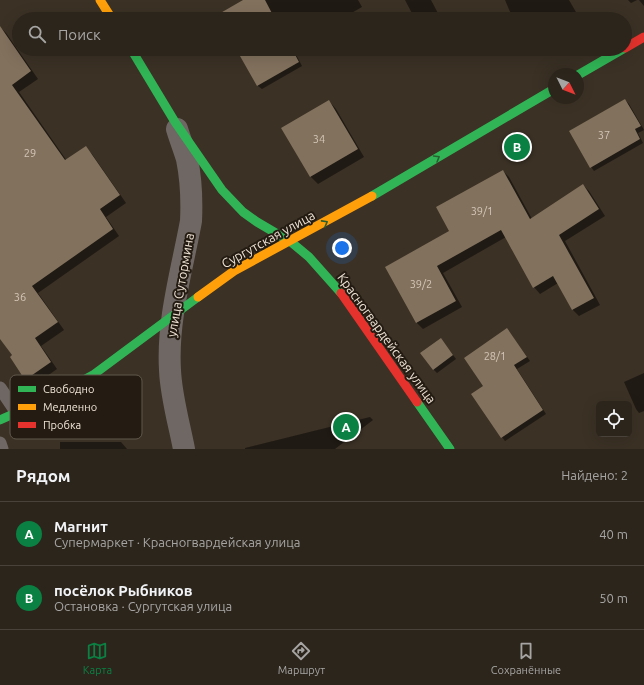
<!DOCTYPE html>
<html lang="ru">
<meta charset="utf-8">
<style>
:root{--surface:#2c251c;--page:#383129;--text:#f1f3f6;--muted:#a6a5a3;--line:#48423b;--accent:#0b8043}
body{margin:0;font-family:Ubuntu,sans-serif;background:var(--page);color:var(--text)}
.controls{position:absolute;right:12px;bottom:12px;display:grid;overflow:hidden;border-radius:6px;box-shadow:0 4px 16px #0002}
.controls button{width:36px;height:36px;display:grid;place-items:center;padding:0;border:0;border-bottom:1px solid var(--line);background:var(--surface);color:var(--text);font:20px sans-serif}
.compass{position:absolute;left:548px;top:68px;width:36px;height:36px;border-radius:50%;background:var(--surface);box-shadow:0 4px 16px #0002;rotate:132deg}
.you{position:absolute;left:342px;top:248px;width:14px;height:14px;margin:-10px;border:3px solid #fff;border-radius:50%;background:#1a73e8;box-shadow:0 0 0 6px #1a73e833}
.badge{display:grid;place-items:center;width:26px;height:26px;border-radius:50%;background:var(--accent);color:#fff;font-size:13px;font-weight:700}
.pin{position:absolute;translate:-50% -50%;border:2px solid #fff;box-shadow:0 1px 4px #0006}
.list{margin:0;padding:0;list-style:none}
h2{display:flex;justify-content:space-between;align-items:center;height:52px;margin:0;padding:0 16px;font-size:17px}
h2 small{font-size:13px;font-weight:400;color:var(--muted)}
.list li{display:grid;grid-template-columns:26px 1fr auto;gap:12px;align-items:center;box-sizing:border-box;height:64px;padding:0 16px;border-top:1px solid var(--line)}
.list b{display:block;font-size:15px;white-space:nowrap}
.list p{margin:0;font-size:13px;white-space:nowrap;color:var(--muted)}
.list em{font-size:13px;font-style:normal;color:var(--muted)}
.icon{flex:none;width:22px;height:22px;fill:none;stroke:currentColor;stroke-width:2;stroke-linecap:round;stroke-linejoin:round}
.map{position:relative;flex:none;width:644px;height:449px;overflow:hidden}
.search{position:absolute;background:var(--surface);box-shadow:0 4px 16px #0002;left:12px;right:12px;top:12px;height:44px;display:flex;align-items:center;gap:10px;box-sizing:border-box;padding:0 14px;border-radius:22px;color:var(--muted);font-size:15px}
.sheet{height:180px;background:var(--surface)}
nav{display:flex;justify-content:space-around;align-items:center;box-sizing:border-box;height:56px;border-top:1px solid var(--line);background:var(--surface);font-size:11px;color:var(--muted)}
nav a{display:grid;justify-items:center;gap:2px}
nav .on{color:var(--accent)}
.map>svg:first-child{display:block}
.shadow{fill:#0007}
.building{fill:#82715d}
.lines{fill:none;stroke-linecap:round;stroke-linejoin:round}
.lane{stroke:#6e6764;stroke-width:13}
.street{stroke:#6e6764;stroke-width:22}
.fast{stroke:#30b455;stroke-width:9}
.slow{stroke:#ff9f0a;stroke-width:9}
.jam{stroke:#e5322d;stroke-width:9}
.oneway{stroke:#296030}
.labels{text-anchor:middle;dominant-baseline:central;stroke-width:4;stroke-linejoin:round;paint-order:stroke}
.number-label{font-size:11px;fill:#d4c6b7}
.street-label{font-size:13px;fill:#efe3d5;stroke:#241c12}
.key{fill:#241c12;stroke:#61584c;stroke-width:1}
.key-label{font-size:11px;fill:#efe3d5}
</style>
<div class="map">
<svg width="644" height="449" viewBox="0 0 644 449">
<rect width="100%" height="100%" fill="#3b3125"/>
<path class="shadow" d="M 245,0 L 358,0 L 362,7 L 341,19 L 220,19 Z
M 405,0 L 431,0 L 441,19 L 415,19 Z
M 505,0 L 569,0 L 580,19 L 534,19 L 531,15 L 522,19 L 516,19 L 511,14 Z
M 628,0 L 637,0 L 631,3 Z
M 639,0 L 644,0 L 644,6 Z
M 0,27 L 6,33 L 38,79 L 19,92 L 67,161 L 85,148 L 92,154 L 126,203 L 106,217 L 119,236 L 38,293 L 64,330 L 41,346 L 57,369 L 33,386 L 26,379 L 13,356 L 0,337 Z
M 237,49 L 293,49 L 302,66 L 262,89 L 258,86 Z
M 552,49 L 566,49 L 557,54 Z
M 625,100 L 629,104 L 644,130 L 638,133 L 643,143 L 594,171 L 591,167 Z
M 329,101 L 336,109 L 364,157 L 318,184 L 310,176 Z
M 503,171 L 509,177 L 532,219 L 583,185 L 589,191 L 605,216 L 565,241 L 600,305 L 579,316 L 573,310 L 558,283 L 540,294 L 534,287 L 506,237 L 443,273 L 462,307 L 423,329 L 417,323 L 386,267 L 451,231 Z
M 510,333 L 530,361 L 517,369 L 546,414 L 505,441 L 502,437 Z
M 441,339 L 456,359 L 437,373 L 433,369 Z
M 644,373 L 644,411 L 639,413 L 636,409 L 624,382 Z
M 370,417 L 373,420 L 335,449 L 245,449 L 245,448 Z
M 60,442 L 121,442 L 127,449 L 60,449 Z"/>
<path class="building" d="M 243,0 L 265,0 L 275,19 L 219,19 L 217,15 Z
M 0,26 L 31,71 L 12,85 L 65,160 L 86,146 L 120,195 L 100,209 L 113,229 L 32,286 L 58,322 L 35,338 L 51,362 L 25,380 L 10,357 L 12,355 L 0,339 Z
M 236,49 L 292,49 L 299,62 L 257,86 Z
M 625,99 L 641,126 L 635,129 L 640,139 L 590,168 L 569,131 Z
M 329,100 L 358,149 L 310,177 L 281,128 Z
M 503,170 L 530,219 L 583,184 L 599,209 L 559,235 L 594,298 L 572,310 L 553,276 L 533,288 L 501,230 L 437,266 L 456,301 L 416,323 L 385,267 L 449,231 L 436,207 Z
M 507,328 L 527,357 L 514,365 L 543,410 L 501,438 L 471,394 L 483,386 L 464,358 Z
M 441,338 L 453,355 L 433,370 L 420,353 Z"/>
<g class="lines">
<path class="lane" d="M 0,388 L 17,413
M 0,443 L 2,449"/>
<path class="street" d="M 177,129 C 180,139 184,149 187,159 C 191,179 192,200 191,221 C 182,270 167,320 170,370 C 171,396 179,423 184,449"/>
<path class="fast" d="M 131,49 L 175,122 L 222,190 L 243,212 L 257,222 L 291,242 L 309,257 L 341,293
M 578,75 L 623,49
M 372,196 L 554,89
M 417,402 L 450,449
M 0,420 L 56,395 L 93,375 L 198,297"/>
<path class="slow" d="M 100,0 L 112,19
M 198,297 L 234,271 L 372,196"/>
<path class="jam" d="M 625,48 L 644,37
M 341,293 L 417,402"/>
</g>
<defs><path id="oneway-chevron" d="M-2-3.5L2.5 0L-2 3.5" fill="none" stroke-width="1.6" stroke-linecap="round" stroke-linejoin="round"/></defs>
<g class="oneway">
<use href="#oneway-chevron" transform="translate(437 158) rotate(-30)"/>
<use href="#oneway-chevron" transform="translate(325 223) rotate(-29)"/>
</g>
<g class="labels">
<g class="number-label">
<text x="604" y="135">37</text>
<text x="319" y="139">34</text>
<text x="30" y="153">29</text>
<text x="482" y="211">39/1</text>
<text x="421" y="284">39/2</text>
<text x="20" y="297">36</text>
<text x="495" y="356">28/1</text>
</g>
<g class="street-label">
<text transform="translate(268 239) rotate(-29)">Сургутская улица</text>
<text transform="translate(180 285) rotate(-80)">улица Сутормина</text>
<text transform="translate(387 338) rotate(54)">Красногвардейская улица</text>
</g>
</g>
<rect x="10" y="375" width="132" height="64" rx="6" class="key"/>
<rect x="18" y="386" width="18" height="6" fill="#30b455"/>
<rect x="18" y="404" width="18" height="6" fill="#ff9f0a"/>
<rect x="18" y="422" width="18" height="6" fill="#e5322d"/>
<g class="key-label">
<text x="43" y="393">Свободно</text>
<text x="43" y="411">Медленно</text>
<text x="43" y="429">Пробка</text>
</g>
</svg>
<div class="controls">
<button><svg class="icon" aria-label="locate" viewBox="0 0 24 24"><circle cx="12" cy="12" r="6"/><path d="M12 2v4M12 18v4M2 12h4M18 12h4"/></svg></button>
</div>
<svg class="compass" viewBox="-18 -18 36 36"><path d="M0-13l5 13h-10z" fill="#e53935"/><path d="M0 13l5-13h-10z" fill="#a6a5a3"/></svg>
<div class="you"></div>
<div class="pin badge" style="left:346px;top:427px">A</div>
<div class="pin badge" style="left:517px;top:147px">B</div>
<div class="search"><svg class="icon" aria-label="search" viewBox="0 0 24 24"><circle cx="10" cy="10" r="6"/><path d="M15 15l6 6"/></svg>Поиск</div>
</div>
<section class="sheet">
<h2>Рядом<small>Найдено: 2</small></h2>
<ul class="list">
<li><span class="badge">A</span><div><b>Магнит</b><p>Супермаркет · Красногвардейская улица</p></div><em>40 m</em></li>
<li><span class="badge">B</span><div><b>посёлок Рыбников</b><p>Остановка · Сургутская улица</p></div><em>50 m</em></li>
</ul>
</section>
<nav>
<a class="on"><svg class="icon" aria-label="map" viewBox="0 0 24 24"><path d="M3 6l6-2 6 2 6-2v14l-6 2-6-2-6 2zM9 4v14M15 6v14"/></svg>Карта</a>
<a><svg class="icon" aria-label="directions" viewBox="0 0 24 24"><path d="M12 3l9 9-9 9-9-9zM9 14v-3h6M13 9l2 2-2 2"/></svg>Маршрут</a>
<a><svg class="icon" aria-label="saved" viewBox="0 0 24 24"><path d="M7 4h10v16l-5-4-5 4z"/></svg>Сохранённые</a>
</nav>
